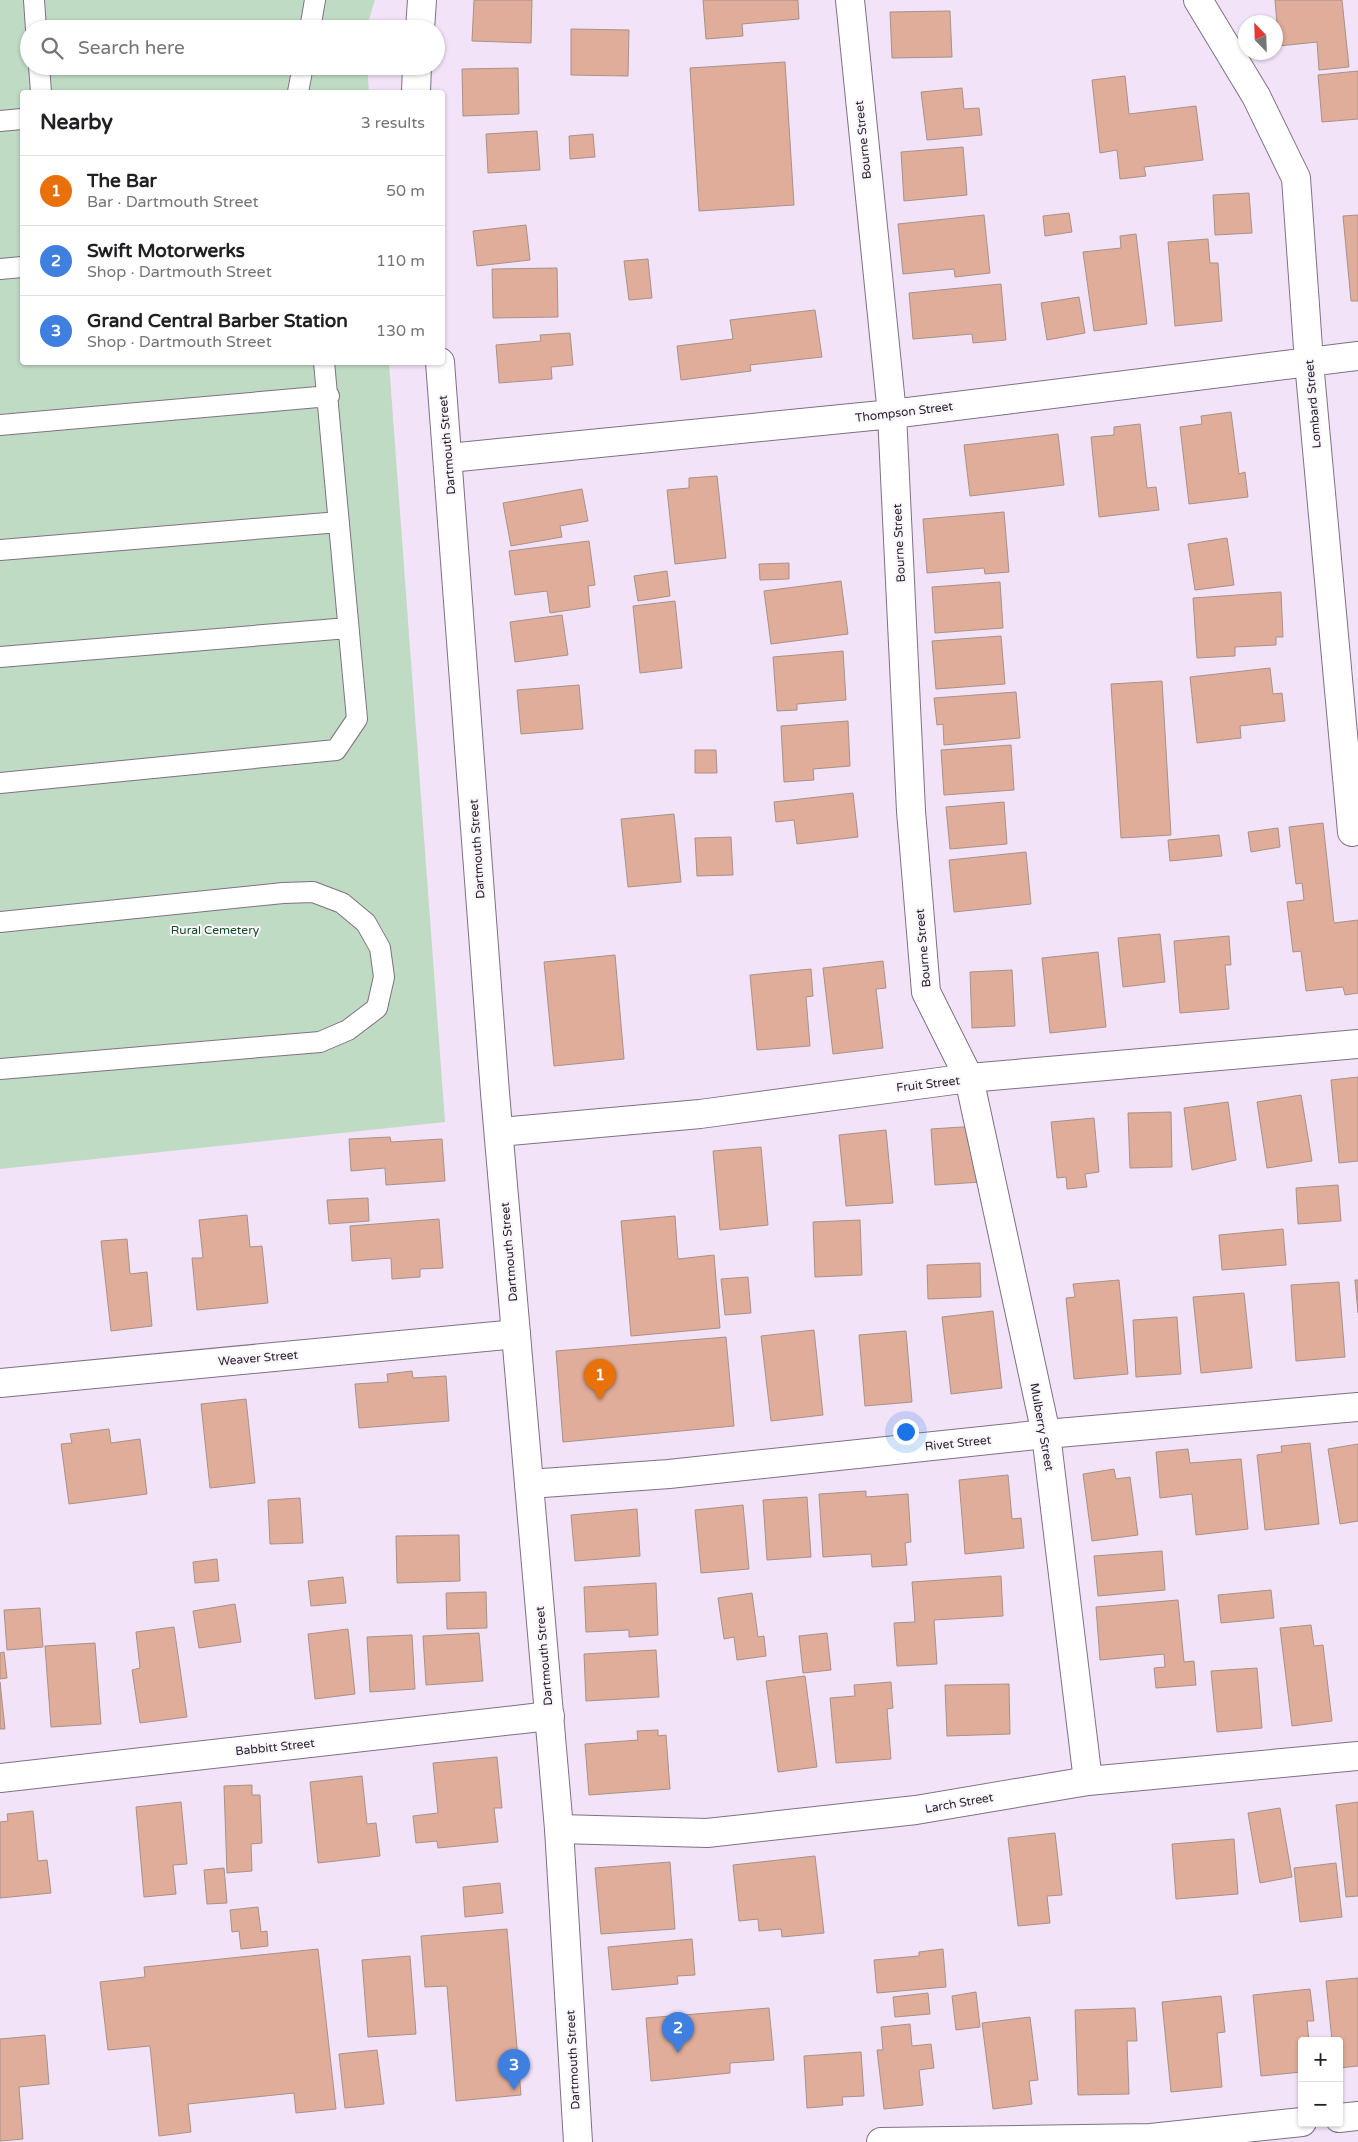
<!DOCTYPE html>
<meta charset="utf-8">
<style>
:root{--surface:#fff;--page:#f6f6f6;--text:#202124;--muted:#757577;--line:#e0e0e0;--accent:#387c8b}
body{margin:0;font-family:"Varela Round",sans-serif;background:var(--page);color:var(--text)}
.controls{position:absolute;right:15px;bottom:15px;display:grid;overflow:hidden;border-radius:5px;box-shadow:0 1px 4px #0004}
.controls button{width:45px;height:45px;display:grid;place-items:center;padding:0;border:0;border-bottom:1px solid var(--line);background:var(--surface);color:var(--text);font:25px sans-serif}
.compass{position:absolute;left:1238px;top:15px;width:45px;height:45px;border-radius:50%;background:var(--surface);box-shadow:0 1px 4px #0004;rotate:337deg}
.you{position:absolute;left:905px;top:1431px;width:18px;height:18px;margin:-12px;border:4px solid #fff;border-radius:50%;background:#1a73e8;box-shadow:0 0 0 8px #1a73e833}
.badge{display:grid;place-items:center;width:32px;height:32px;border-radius:50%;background:var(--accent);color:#fff;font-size:16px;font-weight:700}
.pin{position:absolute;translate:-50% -41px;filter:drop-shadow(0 1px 2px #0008)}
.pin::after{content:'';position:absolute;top:26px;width:18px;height:15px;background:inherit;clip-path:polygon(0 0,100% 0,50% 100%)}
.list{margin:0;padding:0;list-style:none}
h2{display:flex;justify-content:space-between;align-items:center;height:65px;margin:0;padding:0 20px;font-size:21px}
h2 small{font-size:16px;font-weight:400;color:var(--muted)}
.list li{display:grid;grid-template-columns:32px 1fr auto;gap:15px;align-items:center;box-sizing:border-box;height:70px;padding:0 20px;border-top:1px solid var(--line)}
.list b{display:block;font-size:19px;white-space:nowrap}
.list p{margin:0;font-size:16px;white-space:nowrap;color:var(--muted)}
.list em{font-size:16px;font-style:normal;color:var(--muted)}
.icon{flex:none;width:28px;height:28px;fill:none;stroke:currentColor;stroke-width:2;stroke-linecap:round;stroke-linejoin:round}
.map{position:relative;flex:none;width:1358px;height:2142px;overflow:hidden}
.search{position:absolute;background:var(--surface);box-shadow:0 1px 4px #0004;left:20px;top:20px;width:425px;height:55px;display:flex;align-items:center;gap:12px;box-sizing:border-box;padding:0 18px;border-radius:28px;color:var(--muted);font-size:19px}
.panel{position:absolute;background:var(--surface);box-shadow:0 1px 4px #0004;left:20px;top:90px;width:425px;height:275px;border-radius:5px}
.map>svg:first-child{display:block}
.green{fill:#c0dbc4}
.building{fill:#dfad9a;stroke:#a99188}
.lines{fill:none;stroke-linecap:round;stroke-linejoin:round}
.service-casing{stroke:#7e7183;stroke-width:22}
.minor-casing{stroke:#7e7183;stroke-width:30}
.tertiary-casing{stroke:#7e7183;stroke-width:30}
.secondary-casing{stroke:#7e7183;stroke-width:30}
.service{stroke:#fff;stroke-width:20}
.minor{stroke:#fff;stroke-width:28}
.tertiary{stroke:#fff;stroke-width:28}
.secondary{stroke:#fff;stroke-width:28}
.labels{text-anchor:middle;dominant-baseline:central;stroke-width:4;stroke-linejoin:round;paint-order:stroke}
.street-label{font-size:12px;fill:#29242b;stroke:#faf4fc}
.park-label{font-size:12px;fill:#114f23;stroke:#faf4fc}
</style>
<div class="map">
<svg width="1358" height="2142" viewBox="0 0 1358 2142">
<rect width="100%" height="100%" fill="#f2e3f8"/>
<path class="green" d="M 0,0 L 375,0 L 366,29 L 29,29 L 29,66 L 367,66 L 369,92 L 22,92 L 22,362 L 389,363 L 445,1122 L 0,1169 Z"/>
<path class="building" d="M 474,0 L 532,0 L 531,43 L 472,41 Z
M 703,0 L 798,0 L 799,19 L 742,24 L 743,36 L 706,39 Z
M 1275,0 L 1342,0 L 1349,67 L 1319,70 L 1317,42 L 1279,46 Z
M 950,11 L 952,57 L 892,58 L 890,12 Z
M 571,29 L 629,30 L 628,76 L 571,75 Z
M 785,62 L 794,205 L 699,211 L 690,68 Z
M 518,68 L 519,114 L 463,116 L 462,69 Z
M 1358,71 L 1358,119 L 1322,122 L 1318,75 Z
M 1125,76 L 1129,114 L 1196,106 L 1203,160 L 1144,167 L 1146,176 L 1120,179 L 1117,150 L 1100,153 L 1092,80 Z
M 962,88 L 964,109 L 979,108 L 982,135 L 927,140 L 921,92 Z
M 537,131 L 540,170 L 488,173 L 486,134 Z
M 593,134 L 595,157 L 570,159 L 569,136 Z
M 963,147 L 967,195 L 904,201 L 901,152 Z
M 1249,193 L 1252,233 L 1215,235 L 1213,195 Z
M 1069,213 L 1072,232 L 1045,236 L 1043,216 Z
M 984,215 L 990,273 L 955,277 L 954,269 L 903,274 L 898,224 Z
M 1358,215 L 1358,301 L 1351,301 L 1343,216 Z
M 526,225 L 530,260 L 477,266 L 473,231 Z
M 1136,234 L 1147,324 L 1094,331 L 1083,252 L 1121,248 L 1120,236 Z
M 1208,239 L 1210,263 L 1218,263 L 1222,321 L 1175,326 L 1168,242 Z
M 648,259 L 652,298 L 629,300 L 624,261 Z
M 557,268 L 558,317 L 493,318 L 492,269 Z
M 1001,284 L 1006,340 L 973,343 L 972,334 L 913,339 L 909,293 Z
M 1079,297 L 1085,333 L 1047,340 L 1041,303 Z
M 815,310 L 822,357 L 750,365 L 751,371 L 681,380 L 677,346 L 733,339 L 730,320 Z
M 570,333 L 573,365 L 551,367 L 552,379 L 499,383 L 496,345 L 541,341 L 540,335 Z
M 1231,412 L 1239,474 L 1245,472 L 1248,497 L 1189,504 L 1180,427 L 1202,424 L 1201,416 Z
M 1140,424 L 1147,488 L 1156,487 L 1159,510 L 1099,517 L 1091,437 L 1114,435 L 1114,427 Z
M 1058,434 L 1064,485 L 970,496 L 964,445 Z
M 717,476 L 726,558 L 675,564 L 667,490 L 689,488 L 689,478 Z
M 582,489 L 588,521 L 560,526 L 562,537 L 511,546 L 503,503 Z
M 1004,512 L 1009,572 L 985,574 L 984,568 L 927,573 L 923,519 Z
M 1227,538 L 1234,585 L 1195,590 L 1188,544 Z
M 589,541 L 595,585 L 588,586 L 590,607 L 550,613 L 547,591 L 515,595 L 509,551 Z
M 789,563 L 789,579 L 760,580 L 759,564 Z
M 667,571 L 670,596 L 638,601 L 634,576 Z
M 841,581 L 848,634 L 771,644 L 764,591 Z
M 1000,582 L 1003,628 L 935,633 L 932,587 Z
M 1281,592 L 1283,637 L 1276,637 L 1276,645 L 1235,647 L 1235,656 L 1197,658 L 1193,598 Z
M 675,601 L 682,668 L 640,673 L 633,606 Z
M 562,615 L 568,655 L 515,662 L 510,622 Z
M 1001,636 L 1005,684 L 936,689 L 932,641 Z
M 843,651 L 846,700 L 797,704 L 797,710 L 777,711 L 773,657 Z
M 1270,668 L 1273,694 L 1282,693 L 1285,721 L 1240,726 L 1241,738 L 1197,743 L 1190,677 Z
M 1162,681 L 1171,835 L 1121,838 L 1111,684 Z
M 579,685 L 583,729 L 521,734 L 517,690 Z
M 1016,692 L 1020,738 L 944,745 L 943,724 L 937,725 L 934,698 Z
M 848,721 L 850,766 L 813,769 L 814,780 L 784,782 L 781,726 Z
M 1011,745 L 1014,790 L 944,795 L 941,750 Z
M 695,750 L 716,750 L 717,773 L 695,773 Z
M 853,793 L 858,837 L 797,844 L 794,820 L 776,822 L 774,802 Z
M 1004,802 L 1007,844 L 950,849 L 946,807 Z
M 674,814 L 681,882 L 628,887 L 621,819 Z
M 1323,823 L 1334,923 L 1358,920 L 1358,993 L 1345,995 L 1343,987 L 1306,991 L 1301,951 L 1293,952 L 1287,902 L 1304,900 L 1302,883 L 1296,884 L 1289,827 Z
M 1278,828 L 1280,847 L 1251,852 L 1248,832 Z
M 1219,835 L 1222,856 L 1170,861 L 1168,840 Z
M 731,837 L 733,875 L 697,876 L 695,838 Z
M 1026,852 L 1031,904 L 954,912 L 949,860 Z
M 1160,934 L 1165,982 L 1123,987 L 1118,938 Z
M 1229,936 L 1231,965 L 1225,965 L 1229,1009 L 1180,1013 L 1174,941 Z
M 1098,952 L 1106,1027 L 1050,1033 L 1042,958 Z
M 615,955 L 624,1059 L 554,1066 L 544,962 Z
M 883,961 L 886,988 L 876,989 L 883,1048 L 833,1054 L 823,968 Z
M 811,969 L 813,996 L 806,997 L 810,1046 L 757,1050 L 750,975 Z
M 1012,970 L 1015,1026 L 972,1028 L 970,972 Z
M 1358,1077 L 1358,1161 L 1339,1163 L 1331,1080 Z
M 1301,1095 L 1312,1161 L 1267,1168 L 1257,1102 Z
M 1228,1102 L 1236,1160 L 1192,1170 L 1184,1108 Z
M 1171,1112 L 1172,1167 L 1130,1168 L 1128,1113 Z
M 1094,1118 L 1099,1172 L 1085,1174 L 1087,1187 L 1067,1189 L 1066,1177 L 1057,1178 L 1051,1122 Z
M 978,1126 L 981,1182 L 935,1185 L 931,1129 Z
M 886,1130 L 893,1203 L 846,1206 L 839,1135 Z
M 390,1137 L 391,1142 L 442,1139 L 445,1181 L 386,1185 L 385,1168 L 351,1171 L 349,1139 Z
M 761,1147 L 768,1225 L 720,1230 L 713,1151 Z
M 1338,1185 L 1341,1221 L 1298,1224 L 1296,1188 Z
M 368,1198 L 369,1221 L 329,1224 L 327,1200 Z
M 247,1215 L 250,1247 L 262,1246 L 268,1303 L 197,1310 L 192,1258 L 203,1258 L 199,1220 Z
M 675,1216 L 678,1259 L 714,1255 L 720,1328 L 631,1336 L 621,1221 Z
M 439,1219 L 443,1268 L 420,1269 L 420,1277 L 392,1279 L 391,1258 L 352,1261 L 350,1226 Z
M 860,1220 L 862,1275 L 815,1277 L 813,1222 Z
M 1283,1229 L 1286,1265 L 1222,1270 L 1219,1235 Z
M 127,1239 L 130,1274 L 147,1272 L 152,1326 L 111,1331 L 101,1241 Z
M 980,1263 L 981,1297 L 928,1299 L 927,1265 Z
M 748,1277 L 751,1313 L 725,1315 L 721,1279 Z
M 1119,1280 L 1128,1374 L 1074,1379 L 1066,1298 L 1075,1297 L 1073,1284 Z
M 1355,1280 L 1358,1280 L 1358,1313 Z
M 1339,1282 L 1345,1357 L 1296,1361 L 1291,1285 Z
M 1244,1293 L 1252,1368 L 1201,1373 L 1193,1297 Z
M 993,1311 L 1002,1388 L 951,1394 L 942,1317 Z
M 1177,1317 L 1181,1374 L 1136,1377 L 1133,1320 Z
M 814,1330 L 823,1415 L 771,1421 L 761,1336 Z
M 906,1331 L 912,1402 L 865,1406 L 859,1335 Z
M 726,1337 L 734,1426 L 563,1442 L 556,1351 Z
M 412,1371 L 413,1378 L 446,1376 L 449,1421 L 359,1428 L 355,1384 L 388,1382 L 387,1374 Z
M 246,1399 L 255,1483 L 210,1488 L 201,1404 Z
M 109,1429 L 111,1443 L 140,1439 L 147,1494 L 69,1504 L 61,1444 L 72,1443 L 70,1434 Z
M 1310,1443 L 1319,1524 L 1265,1530 L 1257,1455 L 1282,1452 L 1281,1446 Z
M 1358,1444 L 1358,1521 L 1340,1524 L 1328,1449 Z
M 1188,1449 L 1190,1463 L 1241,1459 L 1248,1529 L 1196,1535 L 1192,1494 L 1160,1498 L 1156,1452 Z
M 1114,1469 L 1116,1479 L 1130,1477 L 1138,1535 L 1092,1541 L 1083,1474 Z
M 1008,1475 L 1012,1519 L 1021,1518 L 1024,1548 L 965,1554 L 959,1480 Z
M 866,1491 L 866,1497 L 908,1494 L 911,1542 L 905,1543 L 907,1565 L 872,1567 L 871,1554 L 823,1557 L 819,1494 Z
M 807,1497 L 811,1557 L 767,1560 L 763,1500 Z
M 300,1498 L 303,1543 L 270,1544 L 268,1500 Z
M 743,1505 L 749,1569 L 701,1573 L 695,1510 Z
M 637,1509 L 640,1556 L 575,1561 L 571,1515 Z
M 459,1535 L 460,1581 L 397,1583 L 396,1536 Z
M 1162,1551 L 1165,1590 L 1098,1596 L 1094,1556 Z
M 217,1559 L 219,1581 L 195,1583 L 193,1562 Z
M 1001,1576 L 1003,1616 L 934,1620 L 937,1664 L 897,1666 L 894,1623 L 915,1622 L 912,1582 Z
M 343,1577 L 346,1603 L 311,1606 L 308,1581 Z
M 656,1583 L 658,1635 L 629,1637 L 629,1630 L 586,1632 L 584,1587 Z
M 1271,1590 L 1274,1618 L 1221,1623 L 1218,1595 Z
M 486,1592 L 487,1628 L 447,1629 L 446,1593 Z
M 752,1593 L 758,1637 L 764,1636 L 766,1656 L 737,1660 L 734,1637 L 724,1639 L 718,1598 Z
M 1178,1600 L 1184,1662 L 1194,1661 L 1196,1685 L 1156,1688 L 1154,1668 L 1165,1667 L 1164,1654 L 1100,1660 L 1096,1607 Z
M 235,1604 L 241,1642 L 199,1648 L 193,1611 Z
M 40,1608 L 43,1647 L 7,1650 L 4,1610 Z
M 1311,1625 L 1314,1646 L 1323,1645 L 1332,1721 L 1292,1726 L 1280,1628 Z
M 174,1627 L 187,1717 L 140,1723 L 132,1670 L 140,1668 L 136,1632 Z
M 348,1629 L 355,1694 L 315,1699 L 308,1634 Z
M 479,1633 L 483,1681 L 426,1685 L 423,1636 Z
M 827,1633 L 831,1670 L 803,1673 L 799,1636 Z
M 412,1635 L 415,1689 L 370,1692 L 367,1637 Z
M 95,1643 L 101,1724 L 51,1727 L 45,1646 Z
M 656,1650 L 659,1697 L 586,1701 L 584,1654 Z
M 4,1652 L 7,1678 L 0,1679 L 0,1653 Z
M 1257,1668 L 1262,1728 L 1217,1732 L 1211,1671 Z
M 805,1676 L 817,1767 L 778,1772 L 766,1681 Z
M 0,1682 L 5,1729 L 0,1729 Z
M 891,1682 L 893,1708 L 887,1709 L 891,1759 L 836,1763 L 830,1698 L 855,1696 L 854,1685 Z
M 1009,1684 L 1010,1734 L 947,1736 L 945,1685 Z
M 658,1730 L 658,1736 L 666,1735 L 670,1789 L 589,1795 L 585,1744 L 638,1740 L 637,1731 Z
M 497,1757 L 502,1808 L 494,1808 L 498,1842 L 438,1848 L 437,1841 L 416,1843 L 413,1816 L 438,1813 L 433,1763 Z
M 362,1776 L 367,1824 L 376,1823 L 380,1856 L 318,1863 L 310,1782 Z
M 252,1785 L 252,1795 L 260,1795 L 262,1843 L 251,1844 L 252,1871 L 227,1873 L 224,1786 Z
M 181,1802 L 187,1864 L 173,1865 L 176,1894 L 144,1897 L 136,1807 Z
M 1358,1802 L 1358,1896 L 1346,1897 L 1336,1805 Z
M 1280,1808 L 1292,1877 L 1260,1883 L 1248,1813 Z
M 33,1811 L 38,1861 L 47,1860 L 51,1893 L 0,1898 L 0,1822 L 8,1821 L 7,1814 Z
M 1055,1833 L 1062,1895 L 1047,1896 L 1050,1923 L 1018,1926 L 1008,1838 Z
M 1234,1839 L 1238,1894 L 1176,1899 L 1172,1844 Z
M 815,1856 L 824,1933 L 782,1937 L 781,1929 L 759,1931 L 758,1919 L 739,1921 L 733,1865 Z
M 670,1862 L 675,1929 L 601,1934 L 595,1868 Z
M 1336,1863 L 1342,1917 L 1300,1922 L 1294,1868 Z
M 224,1868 L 227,1903 L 207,1904 L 204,1870 Z
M 500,1883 L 503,1913 L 465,1917 L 463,1887 Z
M 258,1907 L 261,1932 L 267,1931 L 268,1946 L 241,1949 L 239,1931 L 232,1932 L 230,1910 Z
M 507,1929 L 521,2095 L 456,2101 L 447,1986 L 425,1987 L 421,1936 Z
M 692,1939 L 695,1975 L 677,1976 L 678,1984 L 612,1990 L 608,1947 Z
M 318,1949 L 336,2109 L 296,2113 L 294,2093 L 188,2104 L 191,2132 L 159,2136 L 150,2046 L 108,2050 L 100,1982 L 145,1977 L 144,1967 Z
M 943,1949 L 946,1987 L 877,1993 L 874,1960 L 919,1956 L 919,1952 Z
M 410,1956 L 416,2034 L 368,2037 L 362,1960 Z
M 1358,1978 L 1358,2066 L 1339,2068 L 1339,2041 L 1332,2041 L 1326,1981 Z
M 1310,1989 L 1314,2021 L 1307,2021 L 1309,2041 L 1302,2041 L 1302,2072 L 1261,2076 L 1253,1995 Z
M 976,1992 L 980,2027 L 956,2030 L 952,1996 Z
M 928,1993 L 930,2014 L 895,2017 L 893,1997 Z
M 1221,1996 L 1225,2032 L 1217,2033 L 1222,2087 L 1171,2092 L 1162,2002 Z
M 769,2008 L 774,2060 L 730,2063 L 730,2073 L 651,2081 L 646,2018 Z
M 1135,2008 L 1137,2041 L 1127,2041 L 1129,2094 L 1078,2095 L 1075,2010 Z
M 1030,2017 L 1038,2080 L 1029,2081 L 1032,2104 L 993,2109 L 982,2023 Z
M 910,2024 L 912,2046 L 931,2044 L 934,2068 L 919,2070 L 923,2105 L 884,2109 L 877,2050 L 883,2050 L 881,2027 Z
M 45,2035 L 49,2084 L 19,2087 L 23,2139 L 0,2141 L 0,2039 Z
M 377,2050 L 384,2104 L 345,2108 L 339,2054 Z
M 861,2052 L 864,2096 L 842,2097 L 843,2105 L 807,2108 L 804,2056 Z"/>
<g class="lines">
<defs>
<path id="service" d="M 34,0 L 36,29
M 310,29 L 315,0
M 39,66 L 41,92
M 298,92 L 303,66
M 0,121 L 22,119
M 0,269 L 22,267
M 0,425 L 329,396
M 0,550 L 339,522
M 0,657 L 348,628
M 0,783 L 336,750 L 357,719 L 324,362
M 0,922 L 283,893 L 313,892 L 342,903 L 366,923 L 380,948 L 384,977 L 377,1008 L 348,1030 L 320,1042 L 0,1069"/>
<path id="minor" d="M 850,0 L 892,414 L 911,811 L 926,992 L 969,1078 L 1046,1434 L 1088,1781
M 1198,0 L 1256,96 L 1296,178 L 1309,362 L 1352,832
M 449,458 L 892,414 L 1358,356
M 499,1132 L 700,1114 L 969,1078 L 1358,1044
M 0,1383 L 516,1334
M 0,1778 L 550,1716
M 559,1829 L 707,1833 L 916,1810 L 1088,1781 L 1358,1756
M 1339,2118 L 1358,2116
M 881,2142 L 1151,2138 L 1302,2122"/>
<path id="tertiary" d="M 529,1484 L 669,1474 L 1046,1434 L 1358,1407"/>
<path id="secondary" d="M 420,29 L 422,0
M 416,92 L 417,66
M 440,362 L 495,1093 L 559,1829 L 578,2142"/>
</defs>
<use href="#service" class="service-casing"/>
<use href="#minor" class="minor-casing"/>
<use href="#tertiary" class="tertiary-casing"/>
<use href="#secondary" class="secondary-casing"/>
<use href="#service" class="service"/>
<use href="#minor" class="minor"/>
<use href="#tertiary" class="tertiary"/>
<use href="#secondary" class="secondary"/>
</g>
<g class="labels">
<g class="street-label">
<text transform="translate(863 140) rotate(-96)">Bourne Street</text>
<text transform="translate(1313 404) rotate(-95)">Lombard Street</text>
<text transform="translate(904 412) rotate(-7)">Thompson Street</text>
<text transform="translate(447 445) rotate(-95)">Dartmouth Street</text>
<text transform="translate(899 543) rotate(-93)">Bourne Street</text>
<text transform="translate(477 849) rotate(-94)">Dartmouth Street</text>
<text transform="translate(923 948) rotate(-95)">Bourne Street</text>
<text transform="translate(928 1084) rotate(-7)">Fruit Street</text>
<text transform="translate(509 1252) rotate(-95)">Dartmouth Street</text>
<text transform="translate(258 1358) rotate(-5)">Weaver Street</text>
<text transform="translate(1042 1427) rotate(80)">Mulberry Street</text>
<text transform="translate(958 1443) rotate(-6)">Rivet Street</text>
<text transform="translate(544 1656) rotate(-95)">Dartmouth Street</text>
<text transform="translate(275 1747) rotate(-6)">Babbitt Street</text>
<text transform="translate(959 1803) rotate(-10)">Larch Street</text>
<text transform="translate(573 2060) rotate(-93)">Dartmouth Street</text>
</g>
<g class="park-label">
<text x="215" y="930">Rural Cemetery</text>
</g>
</g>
</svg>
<div class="controls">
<button>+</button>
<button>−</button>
</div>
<svg class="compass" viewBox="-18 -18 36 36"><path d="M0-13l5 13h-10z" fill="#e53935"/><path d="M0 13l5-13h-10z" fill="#757577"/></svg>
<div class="you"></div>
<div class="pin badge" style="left:600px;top:1400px;background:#e8710a">1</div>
<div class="pin badge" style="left:678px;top:2053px;background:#3f7fe0">2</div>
<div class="pin badge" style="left:514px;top:2090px;background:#3f7fe0">3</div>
<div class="search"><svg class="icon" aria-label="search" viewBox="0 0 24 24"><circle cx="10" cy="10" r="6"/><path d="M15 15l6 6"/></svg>Search here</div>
<section class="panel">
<h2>Nearby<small>3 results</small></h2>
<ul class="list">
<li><span class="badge" style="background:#e8710a">1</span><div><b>The Bar</b><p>Bar · Dartmouth Street</p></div><em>50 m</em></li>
<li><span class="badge" style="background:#3f7fe0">2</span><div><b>Swift Motorwerks</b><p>Shop · Dartmouth Street</p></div><em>110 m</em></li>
<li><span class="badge" style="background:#3f7fe0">3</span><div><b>Grand Central Barber Station</b><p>Shop · Dartmouth Street</p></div><em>130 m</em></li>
</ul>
</section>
</div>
